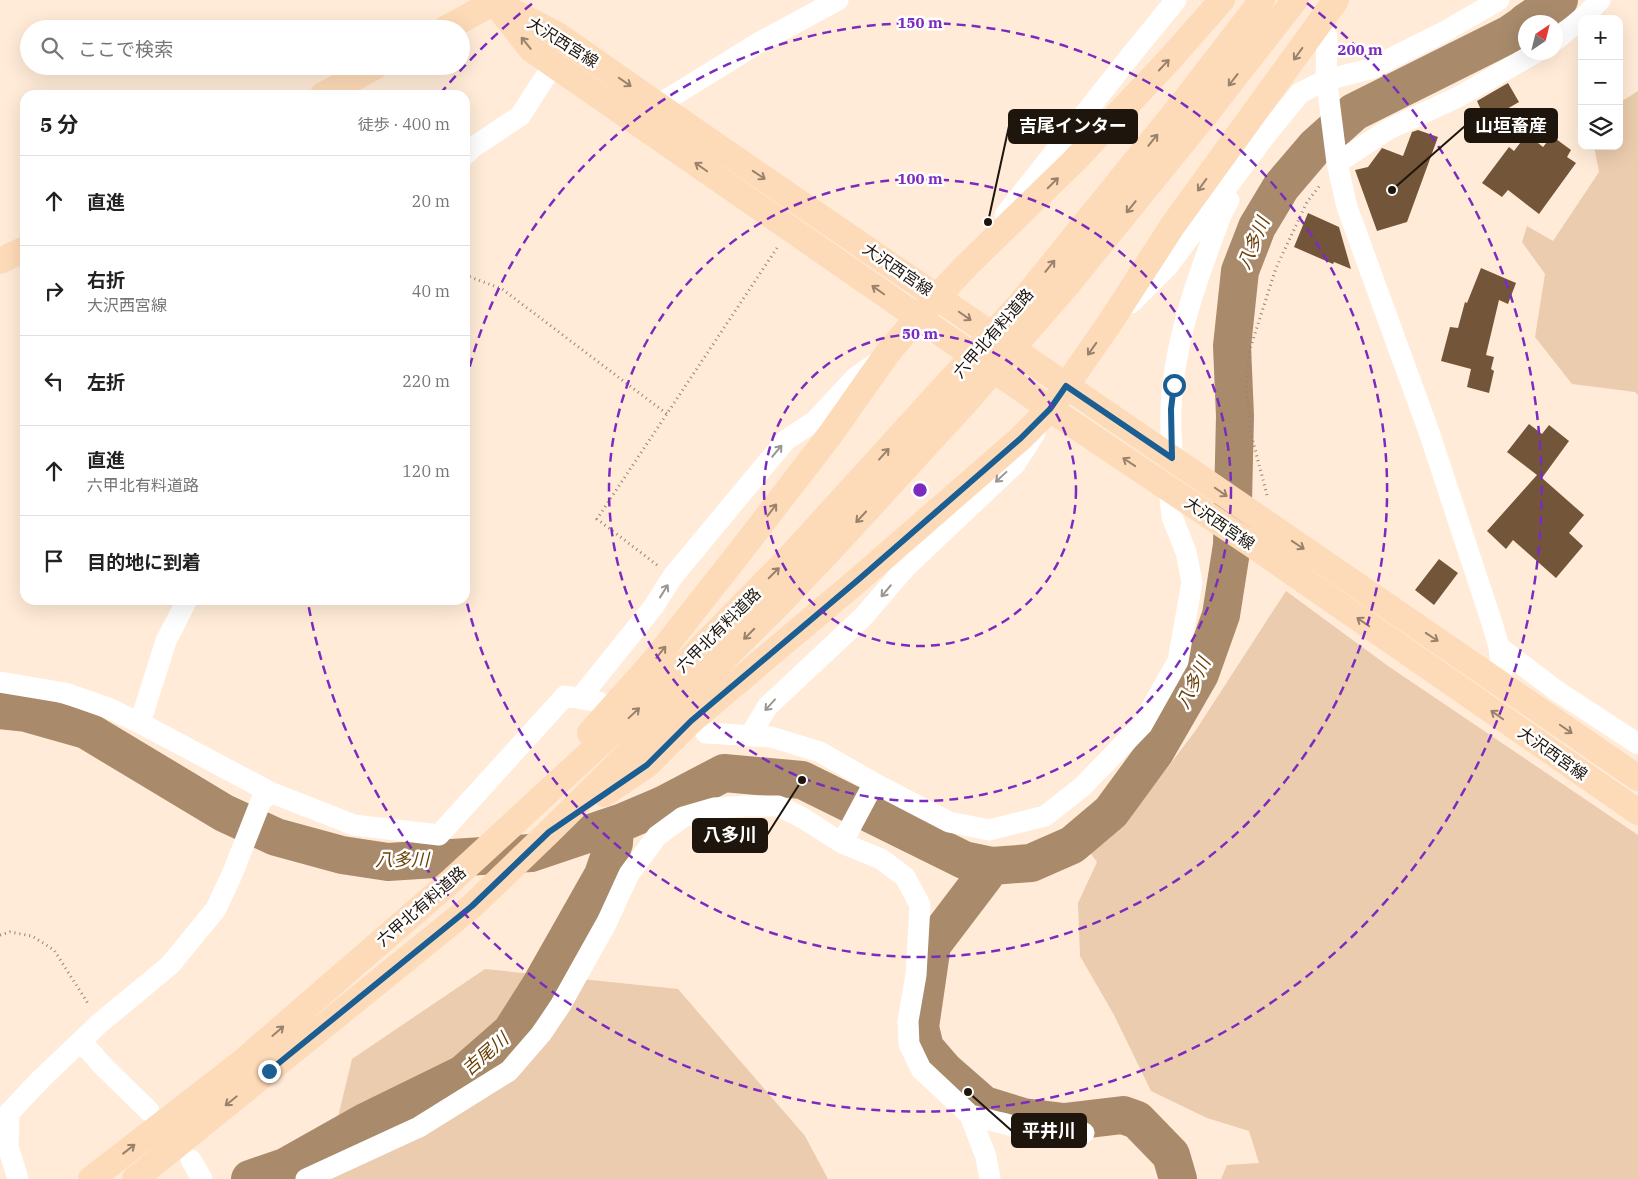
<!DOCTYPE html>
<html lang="ja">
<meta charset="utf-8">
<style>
:root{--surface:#fff;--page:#f2f2f2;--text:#222;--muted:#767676;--line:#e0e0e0}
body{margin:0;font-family:"IBM Plex Serif","Noto Sans JP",serif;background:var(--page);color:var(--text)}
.controls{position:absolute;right:15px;top:15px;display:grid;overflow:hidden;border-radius:10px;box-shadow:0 5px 20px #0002}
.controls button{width:45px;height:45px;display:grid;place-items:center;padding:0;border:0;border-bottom:1px solid var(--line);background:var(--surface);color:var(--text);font:25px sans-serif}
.compass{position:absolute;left:1518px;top:15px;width:45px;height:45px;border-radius:50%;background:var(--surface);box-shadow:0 5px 20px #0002;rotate:35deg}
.stop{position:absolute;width:15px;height:15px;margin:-11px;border:4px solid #1a5e93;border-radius:50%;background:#fff}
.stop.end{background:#1a5e93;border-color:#fff;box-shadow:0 1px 5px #0008}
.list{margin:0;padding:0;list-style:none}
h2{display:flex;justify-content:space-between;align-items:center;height:65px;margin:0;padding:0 20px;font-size:21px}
h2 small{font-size:16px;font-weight:400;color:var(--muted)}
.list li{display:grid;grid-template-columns:32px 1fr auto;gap:15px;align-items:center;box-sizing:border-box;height:90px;padding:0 20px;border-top:1px solid var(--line)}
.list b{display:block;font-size:19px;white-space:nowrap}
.list p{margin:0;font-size:16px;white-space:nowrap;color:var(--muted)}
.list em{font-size:16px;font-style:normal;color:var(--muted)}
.icon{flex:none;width:28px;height:28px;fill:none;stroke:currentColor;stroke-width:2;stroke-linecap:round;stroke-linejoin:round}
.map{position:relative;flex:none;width:1638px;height:1179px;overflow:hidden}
.search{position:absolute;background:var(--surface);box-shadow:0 5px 20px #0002;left:20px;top:20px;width:450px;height:55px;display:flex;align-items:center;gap:12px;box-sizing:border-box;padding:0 18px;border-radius:28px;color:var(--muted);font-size:19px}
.panel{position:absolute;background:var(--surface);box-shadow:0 5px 20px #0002;left:20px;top:90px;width:450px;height:515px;border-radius:15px}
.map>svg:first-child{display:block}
.green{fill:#ebccae}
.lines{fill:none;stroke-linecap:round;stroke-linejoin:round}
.river{stroke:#a98b6c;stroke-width:38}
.building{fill:#735639}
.path{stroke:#938476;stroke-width:3;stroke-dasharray:1 4;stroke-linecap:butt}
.minor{stroke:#fff;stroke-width:21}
.major{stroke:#fedbb8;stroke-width:26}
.oneway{stroke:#99826b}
.oneway2{stroke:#9a9692}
.route{stroke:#1a5e93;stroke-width:6}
.ring{fill:none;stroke:#7b2cbf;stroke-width:2.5;stroke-dasharray:9 6}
.labels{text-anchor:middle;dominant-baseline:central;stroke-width:5;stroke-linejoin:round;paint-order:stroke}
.street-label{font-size:16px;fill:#1e150c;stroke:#fff}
.water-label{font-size:18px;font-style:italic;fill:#6a4007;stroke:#fff}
.centre{fill:#7b2cbf;stroke:#fff;stroke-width:2.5}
.ring-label{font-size:15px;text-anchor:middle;font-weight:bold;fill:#7b2cbf;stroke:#fff;stroke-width:5;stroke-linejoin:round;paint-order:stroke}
.leader{fill:none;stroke:#1e150c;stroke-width:2}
.callout-dot{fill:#1e150c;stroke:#fff;stroke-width:2}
.callout{fill:#1e150c;stroke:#1e150c;stroke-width:2}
.callout-label{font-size:18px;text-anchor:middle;font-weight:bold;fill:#fff}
</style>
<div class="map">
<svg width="1638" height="1179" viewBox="0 0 1638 1179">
<rect width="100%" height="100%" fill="#ffebd7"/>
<path class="green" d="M 1638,91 L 1638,395 L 1635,392 L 1572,384 L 1535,337 L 1545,274 L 1522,242 L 1527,226 L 1553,241 L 1599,172 L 1594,146 L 1619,146 L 1619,103 Z
M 1286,591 L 1388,666 L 1638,835 L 1638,1179 L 1221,1179 L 1227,1165 L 1259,1163 L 1249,1131 L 1207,1118 L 1151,1091 L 1114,1015 L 1080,956 L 1078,903 L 1097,862 L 1078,836 L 1152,788 L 1196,730 Z
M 485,969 L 678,989 L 805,1136 L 828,1179 L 323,1179 L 352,1059 Z"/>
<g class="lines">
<path class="river" d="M 1526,22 L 1559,0
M 0,710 L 26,713 L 86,730 L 224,813 L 276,837 L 342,855 L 388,862 L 531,853 L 623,822 L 663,805 L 724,773 L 802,780 L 964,860 L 992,866 L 1031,863 L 1072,845 L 1111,812 L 1155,752 L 1200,674 L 1221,615 L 1232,545 L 1235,416 L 1232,346 L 1240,271 L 1257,227 L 1281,187 L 1315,147 L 1354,112 L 1510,34 L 1526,23
M 992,866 L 932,945 L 920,1027 L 925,1048 L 944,1070 L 984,1105 L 1023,1117 L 1064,1122 L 1123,1115 L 1137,1120 L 1171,1155 L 1178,1179
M 250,1179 L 285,1167 L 365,1122 L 463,1074 L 511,1032 L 539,988 L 603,875 L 614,843 L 615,825"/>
</g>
<path class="building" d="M 1508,83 L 1519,102 L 1486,121 L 1477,101 Z
M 1418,130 L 1438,137 L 1407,222 L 1377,231 L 1355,170 L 1368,167 L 1382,148 L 1403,156 L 1412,132 Z
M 1527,134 L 1543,147 L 1552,136 L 1571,150 L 1567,157 L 1576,163 L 1539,214 L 1508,190 L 1502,197 L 1482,183 L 1509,147 L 1514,151 Z
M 1308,213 L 1339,227 L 1351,269 L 1334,262 L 1333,264 L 1294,247 Z
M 1481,268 L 1516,283 L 1508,304 L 1499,300 L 1486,355 L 1494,357 L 1491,369 L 1494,371 L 1489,393 L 1467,387 L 1471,369 L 1441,361 L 1450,327 L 1458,328 L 1465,302 L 1467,303 Z
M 1529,424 L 1542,434 L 1549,425 L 1569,441 L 1542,478 L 1584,515 L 1569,533 L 1583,546 L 1556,578 L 1513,540 L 1506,549 L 1487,531 L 1537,475 L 1507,452 Z
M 1439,559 L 1458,573 L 1434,605 L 1415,590 Z"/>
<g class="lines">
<path class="path" d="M 465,275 L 502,289 L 667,414
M 1267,495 L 1251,434 L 1246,386 L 1250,349 L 1276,268 L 1307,202 L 1321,184
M 657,565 L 597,519 L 777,248
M 0,935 L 10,932 L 32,936 L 54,950 L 89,1005"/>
<path class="minor" d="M 1327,36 L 1326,80 L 1328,92 L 1337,163 L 1347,207 L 1429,432 L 1492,623 L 1499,647 L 1503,686
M 1556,40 L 1588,13 L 1600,0
M 658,105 L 760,42 L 838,0
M 465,155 L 472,148 L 520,116 L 553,65
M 1337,163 L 1389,129 L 1458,97 L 1537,52
M 1005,215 L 1132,54 L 1176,0
M 1131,303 L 1168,266 L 1265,136 L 1300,93 L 1326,80 L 1370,69 L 1442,33 L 1499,0
M 1172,458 C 1172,442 1170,425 1171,408 C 1174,340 1198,276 1222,213 L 1229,200
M 1499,647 L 1557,691 L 1638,744
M 0,682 L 65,693 L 108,708 L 140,723 L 270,792 L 354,825 L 439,835 L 565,696 L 599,702
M 580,698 L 654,606 L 673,576 L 786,440 L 815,421 L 856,377 L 876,363
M 140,723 L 166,641 L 187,600
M 706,733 L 771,737 L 820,752 L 874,783 L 949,822 L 989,830 L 1045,816 L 1082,787 L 1142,725 L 1178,661 L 1192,582 L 1186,552 L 1172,517 L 1169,489
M 750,736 L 767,707 L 863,617 L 907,566 L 1015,464 L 1035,433
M 842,843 L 874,783
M 81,1041 L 102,1065 L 149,1111
M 970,1115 C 1007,1124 1047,1137 1084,1133
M 191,1160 L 202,1179
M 18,1179 L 8,1147 L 9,1113 L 41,1079 L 100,1023 L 170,965 L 216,909 L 233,872 L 261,801 L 270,792
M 306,1179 L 419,1127 L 509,1071 L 541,1034 L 560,1006 L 607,922 L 629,874 L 657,836 L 683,817 L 714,808 L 746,806 L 778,806 L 801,817 L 842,843 L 881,859 L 905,877 L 920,905 L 916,975 L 908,1021 L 909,1044 L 921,1069 L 970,1115 L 986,1157 L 990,1179"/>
<path class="major" d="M 494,2 L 531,49 L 1050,409 L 1254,546 L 1638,812
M 502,6 L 556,34 L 695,131 L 1638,778
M 445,29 L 498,0
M 323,95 L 376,66
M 0,261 L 25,249
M 590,733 L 654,661 L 739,553 L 830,435 L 887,354 L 918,317 L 967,265 L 1074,161 L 1170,59 L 1222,0
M 604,794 L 647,765 L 691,721 L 858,580 L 1021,438 L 1050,409 L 1109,324 L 1173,225 L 1336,0
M 91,1179 L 241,1063 L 451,881 L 668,681 L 787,560 L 1020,304 L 1186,99 L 1262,0
M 135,1179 L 472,906 L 549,832 L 778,605 L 834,546 L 965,403 L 1068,284 L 1206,114 L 1295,0"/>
</g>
<defs><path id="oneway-shaft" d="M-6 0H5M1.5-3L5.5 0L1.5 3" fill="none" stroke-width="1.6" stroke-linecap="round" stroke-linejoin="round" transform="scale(1.25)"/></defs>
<g class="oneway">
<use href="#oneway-shaft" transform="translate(526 43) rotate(-129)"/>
<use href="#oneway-shaft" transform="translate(1298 54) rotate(126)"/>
<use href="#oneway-shaft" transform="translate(1164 65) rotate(-47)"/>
<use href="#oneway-shaft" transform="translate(1233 80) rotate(128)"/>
<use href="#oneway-shaft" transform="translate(625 82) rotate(35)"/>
<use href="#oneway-shaft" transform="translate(1153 140) rotate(-51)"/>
<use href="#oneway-shaft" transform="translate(701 167) rotate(-145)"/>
<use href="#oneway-shaft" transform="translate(759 175) rotate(34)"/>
<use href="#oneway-shaft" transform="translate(1053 183) rotate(-45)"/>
<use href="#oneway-shaft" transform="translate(1202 185) rotate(126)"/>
<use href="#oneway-shaft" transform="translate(1131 207) rotate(129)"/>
<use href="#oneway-shaft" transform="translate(1050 266) rotate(-51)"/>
<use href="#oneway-shaft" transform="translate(878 290) rotate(-145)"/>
<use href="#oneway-shaft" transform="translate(965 316) rotate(35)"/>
<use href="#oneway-shaft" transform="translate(1092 349) rotate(125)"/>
<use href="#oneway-shaft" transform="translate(884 454) rotate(-48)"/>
<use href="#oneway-shaft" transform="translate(1129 462) rotate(-146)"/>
<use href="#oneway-shaft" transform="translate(1221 492) rotate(35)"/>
<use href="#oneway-shaft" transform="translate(772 510) rotate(-53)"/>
<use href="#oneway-shaft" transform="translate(861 517) rotate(133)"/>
<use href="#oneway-shaft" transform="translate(1298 545) rotate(34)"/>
<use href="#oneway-shaft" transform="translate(774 573) rotate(-45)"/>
<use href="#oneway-shaft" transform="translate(1363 622) rotate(-145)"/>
<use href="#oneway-shaft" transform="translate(749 634) rotate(135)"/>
<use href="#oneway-shaft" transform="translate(1432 637) rotate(34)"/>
<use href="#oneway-shaft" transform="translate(661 652) rotate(-51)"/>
<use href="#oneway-shaft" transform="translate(634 713) rotate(-43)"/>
<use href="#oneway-shaft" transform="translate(1497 715) rotate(-145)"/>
<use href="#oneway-shaft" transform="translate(1566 729) rotate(35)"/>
<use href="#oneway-shaft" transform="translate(278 1031) rotate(-41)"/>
<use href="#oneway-shaft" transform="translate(231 1101) rotate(141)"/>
<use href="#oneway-shaft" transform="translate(129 1149) rotate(-38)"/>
</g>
<g class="oneway2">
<use href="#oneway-shaft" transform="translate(777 451) rotate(-50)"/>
<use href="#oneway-shaft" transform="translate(1001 477) rotate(137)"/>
<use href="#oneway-shaft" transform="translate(664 591) rotate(-58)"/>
<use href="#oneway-shaft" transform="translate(886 591) rotate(130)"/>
<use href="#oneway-shaft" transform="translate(770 705) rotate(132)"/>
</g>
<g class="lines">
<path class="route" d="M 269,1071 L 472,906 L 549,832 L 647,765 L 691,721 L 858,580 L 1021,438 L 1050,409 L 1066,386 L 1172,458 L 1171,409 L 1174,385"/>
</g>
<g class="ring">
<circle cx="920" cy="490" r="156"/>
<circle cx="920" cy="490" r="311"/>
<path d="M466 381A467 467 0 1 1 466 599"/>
<path d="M440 94A622 622 0 0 1 533 3M1307 3A622 622 0 1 1 308 603"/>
</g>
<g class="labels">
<g class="street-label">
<text transform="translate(563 42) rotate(32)">大沢西宮線</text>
<text transform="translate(898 269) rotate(34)">大沢西宮線</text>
<text transform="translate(993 333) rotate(-49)">六甲北有料道路</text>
<text transform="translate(1220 523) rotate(34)">大沢西宮線</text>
<text transform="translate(718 630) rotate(-45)">六甲北有料道路</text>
<text transform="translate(1553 753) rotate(35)">大沢西宮線</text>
<text transform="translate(421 906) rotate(-41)">六甲北有料道路</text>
</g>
<g class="water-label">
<text transform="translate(1253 243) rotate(-67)">八多川</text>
<text transform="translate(1193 683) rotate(-64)">八多川</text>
<text x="402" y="859">八多川</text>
<text transform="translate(485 1054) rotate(-41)">吉尾川</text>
</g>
</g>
<circle cx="920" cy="490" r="8" class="centre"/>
<g class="ring-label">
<text x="920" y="28">150 m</text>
<text x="1360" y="55">200 m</text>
<text x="920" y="184">100 m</text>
<text x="920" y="339">50 m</text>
</g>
<path class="leader" d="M1392 190L1465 126M988 222L1009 126M802 780L767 835M968 1092L1012 1131"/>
<g class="callout-dot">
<circle cx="1392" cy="190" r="5"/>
<circle cx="988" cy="222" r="5"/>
<circle cx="802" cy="780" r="5"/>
<circle cx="968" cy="1092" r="5"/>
</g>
<g class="callout">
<rect x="1465" y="109" width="92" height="33" rx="5"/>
<rect x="1009" y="110" width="128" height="33" rx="5"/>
<rect x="693" y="819" width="74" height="33" rx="5"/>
<rect x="1012" y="1114" width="74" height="33" rx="5"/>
</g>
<g class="callout-label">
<text x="1511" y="132">山垣畜産</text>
<text x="1073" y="132">吉尾インター</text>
<text x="730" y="841">八多川</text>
<text x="1049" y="1137">平井川</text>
</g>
</svg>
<div class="controls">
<button>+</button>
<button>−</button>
<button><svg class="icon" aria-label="layers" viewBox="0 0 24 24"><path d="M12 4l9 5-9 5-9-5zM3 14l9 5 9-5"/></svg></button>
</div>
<svg class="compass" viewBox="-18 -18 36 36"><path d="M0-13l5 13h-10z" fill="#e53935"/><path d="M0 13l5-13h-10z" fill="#767676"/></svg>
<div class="stop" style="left:1174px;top:385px"></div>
<div class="stop end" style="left:269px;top:1071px"></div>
<div class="search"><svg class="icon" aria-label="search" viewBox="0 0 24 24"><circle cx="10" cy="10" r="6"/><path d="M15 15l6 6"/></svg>ここで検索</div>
<section class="panel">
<h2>5 分<small>徒歩 · 400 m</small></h2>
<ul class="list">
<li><svg class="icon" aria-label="ahead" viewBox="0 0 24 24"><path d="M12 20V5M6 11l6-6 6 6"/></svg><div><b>直進</b></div><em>20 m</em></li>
<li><svg class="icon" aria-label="right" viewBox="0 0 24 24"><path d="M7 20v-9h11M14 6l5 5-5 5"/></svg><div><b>右折</b><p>大沢西宮線</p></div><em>40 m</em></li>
<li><svg class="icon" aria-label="left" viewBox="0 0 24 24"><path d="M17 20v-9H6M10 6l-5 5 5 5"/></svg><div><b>左折</b></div><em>220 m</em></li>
<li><svg class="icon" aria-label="ahead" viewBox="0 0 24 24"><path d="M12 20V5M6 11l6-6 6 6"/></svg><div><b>直進</b><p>六甲北有料道路</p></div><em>120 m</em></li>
<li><svg class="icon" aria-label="arrive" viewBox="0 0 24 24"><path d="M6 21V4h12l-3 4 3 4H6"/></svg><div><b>目的地に到着</b></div></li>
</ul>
</section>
</div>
